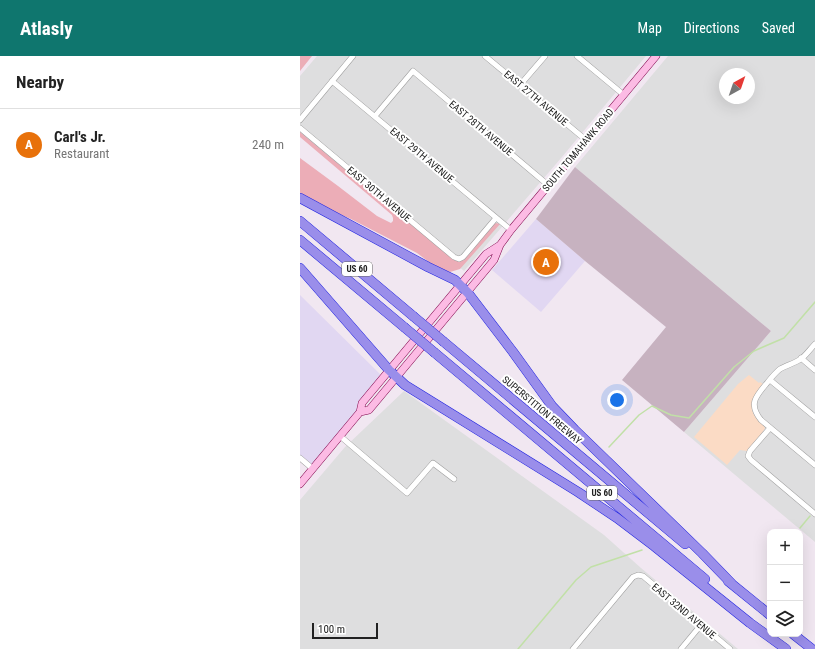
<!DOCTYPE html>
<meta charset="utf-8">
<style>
:root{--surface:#fff;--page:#f6f6f6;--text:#222;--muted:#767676;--line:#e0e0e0;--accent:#0f766e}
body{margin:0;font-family:"Roboto Condensed",sans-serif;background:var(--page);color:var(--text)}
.controls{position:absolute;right:12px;bottom:12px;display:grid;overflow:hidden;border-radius:8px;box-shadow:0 4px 16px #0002}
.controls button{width:36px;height:36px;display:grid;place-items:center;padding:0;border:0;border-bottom:1px solid var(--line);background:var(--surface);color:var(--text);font:20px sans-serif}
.compass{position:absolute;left:419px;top:12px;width:36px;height:36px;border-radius:50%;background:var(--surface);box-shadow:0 4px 16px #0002;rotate:40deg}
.scale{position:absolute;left:12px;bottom:10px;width:66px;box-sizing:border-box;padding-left:4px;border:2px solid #212121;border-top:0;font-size:11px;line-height:14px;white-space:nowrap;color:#212121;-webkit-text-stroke:3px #fff;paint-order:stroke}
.you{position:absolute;left:317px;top:344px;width:14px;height:14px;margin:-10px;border:3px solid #fff;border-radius:50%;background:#1a73e8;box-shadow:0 0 0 6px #1a73e833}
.badge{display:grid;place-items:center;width:26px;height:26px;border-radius:50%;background:var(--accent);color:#fff;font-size:13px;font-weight:700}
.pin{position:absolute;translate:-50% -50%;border:2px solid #fff;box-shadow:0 1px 4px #0006}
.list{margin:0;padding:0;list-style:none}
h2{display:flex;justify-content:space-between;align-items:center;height:52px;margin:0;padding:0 16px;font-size:17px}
h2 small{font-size:13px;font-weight:400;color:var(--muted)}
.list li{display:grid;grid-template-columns:26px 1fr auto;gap:12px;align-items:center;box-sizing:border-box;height:72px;padding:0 16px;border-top:1px solid var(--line)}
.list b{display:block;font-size:15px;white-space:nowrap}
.list p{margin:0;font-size:13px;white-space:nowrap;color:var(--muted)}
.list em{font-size:13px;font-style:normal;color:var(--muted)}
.icon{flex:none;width:22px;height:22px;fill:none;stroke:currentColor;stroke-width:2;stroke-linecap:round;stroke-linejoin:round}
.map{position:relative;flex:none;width:515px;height:593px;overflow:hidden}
header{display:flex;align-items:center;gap:24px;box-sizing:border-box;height:56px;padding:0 20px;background:var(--accent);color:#fff}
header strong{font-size:19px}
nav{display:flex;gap:22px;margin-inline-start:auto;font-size:14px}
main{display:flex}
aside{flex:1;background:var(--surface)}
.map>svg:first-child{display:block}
.residential{fill:#dededf;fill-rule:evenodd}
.commercial{fill:#e1d7f2}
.construction{fill:#c7b2c0}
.grass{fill:#ecadb7}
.park{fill:#fbdbc5}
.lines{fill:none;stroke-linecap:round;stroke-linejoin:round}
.stream{stroke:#c1e0a7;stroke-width:1.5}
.minor-casing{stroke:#9e9e9e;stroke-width:6}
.secondary-casing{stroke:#7e0249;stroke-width:8}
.motorway-casing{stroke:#2327e1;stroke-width:10}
.minor{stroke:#fff;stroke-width:5}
.secondary{stroke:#fcbbe4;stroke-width:7}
.motorway{stroke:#9a8eea;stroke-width:9}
.motorway-bridge-casing{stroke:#2327e1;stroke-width:10;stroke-linecap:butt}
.motorway-bridge{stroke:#9a8eea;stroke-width:9}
.labels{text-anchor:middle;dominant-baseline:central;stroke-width:4;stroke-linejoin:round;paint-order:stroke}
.shield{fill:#fff;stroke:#646464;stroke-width:1}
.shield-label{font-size:9px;font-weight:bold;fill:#212121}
.street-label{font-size:10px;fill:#212121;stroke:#fff}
</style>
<header>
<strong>Atlasly</strong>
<nav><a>Map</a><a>Directions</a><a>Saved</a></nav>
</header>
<main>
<aside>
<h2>Nearby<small></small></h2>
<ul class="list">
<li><span class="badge" style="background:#e8710a">A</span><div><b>Carl's Jr.</b><p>Restaurant</p></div><em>240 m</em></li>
</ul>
</aside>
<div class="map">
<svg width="515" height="593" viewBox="0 0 515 593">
<rect width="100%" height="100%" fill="#f1e7f1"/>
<path class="residential" d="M 17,0 L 346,0 L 262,101 L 164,215 L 0,76 L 0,20 Z
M 368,0 L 515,0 L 515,486 L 384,376 L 471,275 L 275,111 ZM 425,18 L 449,18 L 449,42 L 425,42 Z
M 104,335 L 304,479 L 341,512 L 438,593 L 0,593 L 0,444 L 45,391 Z"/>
<path class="commercial" d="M 236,163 L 285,205 L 241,256 L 192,214 Z
M 0,239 L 83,321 L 60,356 L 13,413 L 0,402 Z"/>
<path class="construction" d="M 275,111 L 471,275 L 384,376 L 322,324 L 366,271 L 285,205 L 236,163 Z"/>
<path class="grass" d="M 0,0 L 12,0 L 0,15 Z
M 0,76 L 156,205 L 159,205 L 164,204 L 194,168 L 196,167 L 200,168 L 160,213 L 150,216 L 145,215 L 133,209 L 117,197 L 51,163 L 27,153 L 0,138 L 0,102 L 38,130 L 77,160 L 91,167 L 93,165 L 93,162 L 92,159 L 0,81 Z"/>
<path class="park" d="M 449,319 L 459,327 L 460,326 L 463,328 C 455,338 447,350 456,362 C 459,366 463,368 465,372 L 461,379 L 447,395 L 440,394 L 427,409 L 394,381 L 438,328 Z"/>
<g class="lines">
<path class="stream" d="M 309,391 L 339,359 L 352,350 L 371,359 L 389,362 L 434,311 L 454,295 L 463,291 L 484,282 L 515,246
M 500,472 L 510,460
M 218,593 L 276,524 L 291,511 L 342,494"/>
<defs>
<path id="minor" d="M 185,0 L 286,84
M 277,0 L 324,39
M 32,25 L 211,174
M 220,29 L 245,0
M 75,60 L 113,15 L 248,129
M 0,64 L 53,0
M 0,72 L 154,201 L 159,203 L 163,201 L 196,162
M 515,288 C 511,292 507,298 502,302 C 496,307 487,309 480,313 C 475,317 471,322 467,327 C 456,340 448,348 461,364 L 515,409
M 501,302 L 515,314
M 470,324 L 515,361
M 470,372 L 450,395 L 448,400 L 451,404 L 515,458
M 40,380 L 107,437 L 133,407 L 154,423
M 0,402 L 13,413
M 273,593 L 333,521 L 338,519 L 343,520 L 430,593
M 381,593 L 401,569"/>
<path id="secondary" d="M 60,356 L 69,354 L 194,204 L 200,189 L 211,174 L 356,0
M 0,428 L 60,356 L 62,347 L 186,198 L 200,189"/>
<path id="motorway" d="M 0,142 L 128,211 L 155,224 L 168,237 L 213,296 L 252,350 L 275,374 L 402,497 L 432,528
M 0,165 L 113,260
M 0,184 L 104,271
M 0,212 L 89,314 L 105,329 L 278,436 L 317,462 L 354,490 L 450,567 L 486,593
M 144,286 L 385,488
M 135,297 L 405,523
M 428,525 L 470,559
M 493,578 L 512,593"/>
</defs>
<use href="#minor" class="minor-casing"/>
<use href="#secondary" class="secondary-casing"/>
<use href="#motorway" class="motorway-casing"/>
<use href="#minor" class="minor"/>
<use href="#secondary" class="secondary"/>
<use href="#motorway" class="motorway"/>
<defs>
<path id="motorway-bridge" d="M 113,260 L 144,286
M 104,271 L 135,297"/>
</defs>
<use href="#motorway-bridge" class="motorway-bridge-casing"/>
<use href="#motorway-bridge" class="motorway-bridge"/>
</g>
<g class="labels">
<g class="shield">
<rect x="42" y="206" width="30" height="14" rx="3"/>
<rect x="287" y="430" width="30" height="14" rx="3"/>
</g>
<g class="shield-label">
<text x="57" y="213">US 60</text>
<text x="302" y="437">US 60</text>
</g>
<g class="street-label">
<text transform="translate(236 42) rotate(40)">EAST 27TH AVENUE</text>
<text transform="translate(181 72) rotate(40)">EAST 28TH AVENUE</text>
<text transform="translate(278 94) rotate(-50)">SOUTH TOMAHAWK ROAD</text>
<text transform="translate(122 99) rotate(40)">EAST 29TH AVENUE</text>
<text transform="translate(79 138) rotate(40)">EAST 30TH AVENUE</text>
<text transform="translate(242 354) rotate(40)">SUPERSTITION FREEWAY</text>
<text transform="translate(384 555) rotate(40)">EAST 32ND AVENUE</text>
</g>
</g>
</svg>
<div class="controls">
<button>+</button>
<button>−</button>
<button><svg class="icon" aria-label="layers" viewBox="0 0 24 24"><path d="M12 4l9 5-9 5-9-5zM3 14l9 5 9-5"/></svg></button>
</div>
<svg class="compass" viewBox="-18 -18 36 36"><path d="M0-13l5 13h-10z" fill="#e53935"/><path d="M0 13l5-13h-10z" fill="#767676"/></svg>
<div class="scale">100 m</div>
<div class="you"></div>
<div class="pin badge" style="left:246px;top:206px;background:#e8710a">A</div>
</div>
</main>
